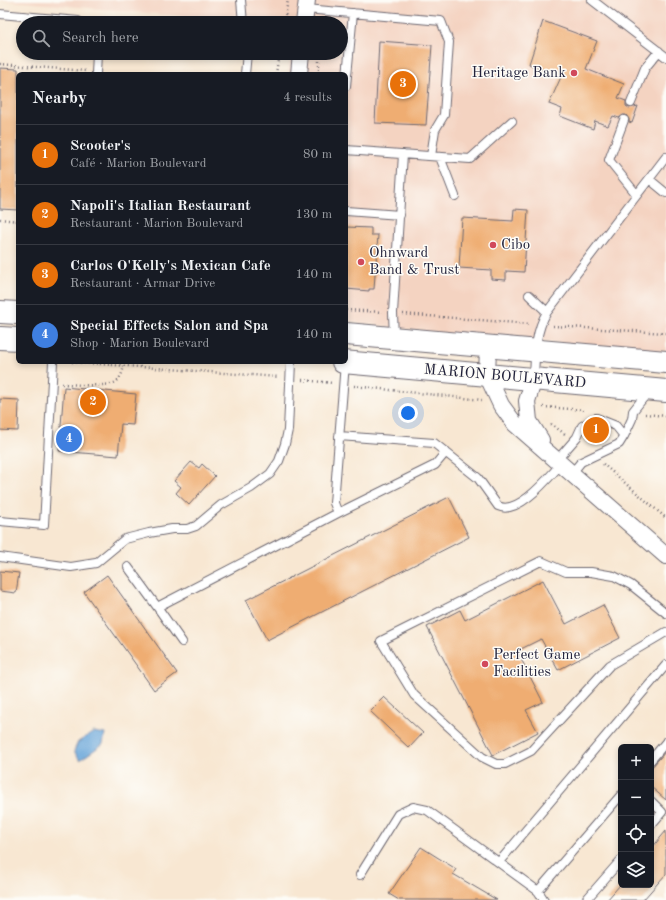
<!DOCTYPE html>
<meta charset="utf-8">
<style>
:root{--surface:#171b24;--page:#20242c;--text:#f1f3f6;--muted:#9ea1a6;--line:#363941;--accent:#d1495b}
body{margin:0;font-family:"Old Standard TT",serif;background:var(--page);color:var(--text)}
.controls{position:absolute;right:12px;bottom:12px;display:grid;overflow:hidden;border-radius:6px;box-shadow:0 2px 6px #0003}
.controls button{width:36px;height:36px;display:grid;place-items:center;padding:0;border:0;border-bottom:1px solid var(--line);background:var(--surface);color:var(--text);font:20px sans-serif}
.you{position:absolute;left:408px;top:413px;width:14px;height:14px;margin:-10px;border:3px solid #fff;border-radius:50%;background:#1a73e8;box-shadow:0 0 0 6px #1a73e833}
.badge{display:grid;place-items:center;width:26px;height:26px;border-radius:50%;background:var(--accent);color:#fff;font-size:13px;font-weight:700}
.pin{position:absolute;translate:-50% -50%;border:2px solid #fff;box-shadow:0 1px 4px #0006}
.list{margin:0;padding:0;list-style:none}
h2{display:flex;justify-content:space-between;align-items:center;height:52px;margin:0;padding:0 16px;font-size:17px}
h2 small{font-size:13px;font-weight:400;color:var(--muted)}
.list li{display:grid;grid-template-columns:26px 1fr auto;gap:12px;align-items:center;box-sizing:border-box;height:60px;padding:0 16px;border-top:1px solid var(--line)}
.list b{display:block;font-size:15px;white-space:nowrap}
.list p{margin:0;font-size:13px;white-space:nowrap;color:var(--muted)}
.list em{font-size:13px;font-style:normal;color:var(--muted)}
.icon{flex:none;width:22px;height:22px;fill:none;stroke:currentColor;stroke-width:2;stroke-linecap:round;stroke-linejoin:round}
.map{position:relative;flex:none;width:666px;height:900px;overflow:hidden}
.search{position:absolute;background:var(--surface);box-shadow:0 2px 6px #0003;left:16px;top:16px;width:332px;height:44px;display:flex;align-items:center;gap:10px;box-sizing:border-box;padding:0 14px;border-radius:22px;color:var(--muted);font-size:15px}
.panel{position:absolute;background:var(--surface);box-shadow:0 2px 6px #0003;left:16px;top:72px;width:332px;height:292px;border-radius:6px}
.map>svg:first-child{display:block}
.built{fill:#f4d3c1}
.water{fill:#67a5d9;stroke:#44648a}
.building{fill:#efad72}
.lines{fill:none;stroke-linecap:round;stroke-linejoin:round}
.lane-casing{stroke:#6d6770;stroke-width:10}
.street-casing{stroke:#6d6770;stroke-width:18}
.primary-casing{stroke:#6d6770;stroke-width:24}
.path{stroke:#6d6770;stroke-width:2.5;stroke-dasharray:1 3;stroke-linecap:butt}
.lane{stroke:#fff;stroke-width:8}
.street{stroke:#fff;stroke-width:16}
.primary{stroke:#fff;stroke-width:22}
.poi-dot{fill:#d1495b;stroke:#fdfcf7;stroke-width:1.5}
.labels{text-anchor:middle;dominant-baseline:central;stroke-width:3;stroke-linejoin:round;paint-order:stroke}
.poi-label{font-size:15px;fill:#22223b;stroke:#fdfcf7;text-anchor:start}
.street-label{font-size:15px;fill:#22223b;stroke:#fdfcf7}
</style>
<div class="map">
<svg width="666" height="900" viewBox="0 0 666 900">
<rect width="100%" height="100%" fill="#fdfcf7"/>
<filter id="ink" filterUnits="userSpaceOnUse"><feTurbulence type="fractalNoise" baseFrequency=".025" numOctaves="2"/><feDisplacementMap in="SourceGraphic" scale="8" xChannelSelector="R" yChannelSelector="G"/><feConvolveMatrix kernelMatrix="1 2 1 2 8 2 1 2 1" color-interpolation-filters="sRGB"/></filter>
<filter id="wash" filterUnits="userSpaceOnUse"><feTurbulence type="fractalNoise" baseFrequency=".012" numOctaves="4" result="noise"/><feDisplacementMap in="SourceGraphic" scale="16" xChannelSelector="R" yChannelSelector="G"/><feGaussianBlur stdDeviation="0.9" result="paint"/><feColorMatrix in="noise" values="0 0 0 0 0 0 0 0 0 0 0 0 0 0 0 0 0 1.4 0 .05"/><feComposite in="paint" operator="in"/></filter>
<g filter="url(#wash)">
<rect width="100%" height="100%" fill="#f8e7d2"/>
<path class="built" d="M 0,0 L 666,0 L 666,352 L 429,332 L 346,321 L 346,74 L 288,74 L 290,53 L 341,53 L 341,23 L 259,23 Z"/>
<path class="water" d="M 94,732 L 105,734 L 103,744 L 80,760 L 74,751 L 78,742 Z"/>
<g id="blocks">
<path class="building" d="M 543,21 L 597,41 L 586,69 L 624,84 L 618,98 L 626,101 L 626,106 L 629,108 L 638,106 L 632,123 L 629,122 L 629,119 L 626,115 L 623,115 L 619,118 L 613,116 L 608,126 L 595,121 L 593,129 L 560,116 L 562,109 L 549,104 L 561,77 L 529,64 Z
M 379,41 L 432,45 L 426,125 L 375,123 Z
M 0,68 L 18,69 L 18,210 L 0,209 Z
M 514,209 L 528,210 L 524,272 L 506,271 L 506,280 L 491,279 L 491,270 L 459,268 L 462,218 L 513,221 Z
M 346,227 L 371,228 L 371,235 L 378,235 L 374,289 L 369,289 L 369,291 L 346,289 Z
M 64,387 L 136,394 L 133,425 L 121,424 L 118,456 L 59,451 Z
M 0,399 L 19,400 L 18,431 L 0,430 Z
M 596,424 L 603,427 L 606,432 L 591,440 L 587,430 Z
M 191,462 L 199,468 L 202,464 L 215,476 L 189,505 L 176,493 L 181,487 L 174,481 Z
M 449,497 L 469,537 L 267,640 L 246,600 Z
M 0,571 L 19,573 L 16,593 L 0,591 Z
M 107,575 L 177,673 L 154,690 L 84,592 Z
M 543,580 L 566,624 L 603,605 L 620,638 L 558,670 L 541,639 L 517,651 L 543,702 L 526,710 L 538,732 L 493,755 L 427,627 L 460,610 L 465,620 Z
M 384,697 L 423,733 L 409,748 L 370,711 Z
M 666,751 L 666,800 L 651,787 L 651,768 Z
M 666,831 L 666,874 L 643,900 L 607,900 L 620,885 L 651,885 L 651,849 Z
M 421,847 L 456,869 L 453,874 L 497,900 L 399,900 L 389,894 Z"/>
</g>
</g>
<g filter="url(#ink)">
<use href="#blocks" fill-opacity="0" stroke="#6d6770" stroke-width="1"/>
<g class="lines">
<defs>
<path id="lane" d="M 241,0 L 243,23
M 592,0 L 666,57
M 306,9 L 441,21 L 449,42 L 444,115 L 435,130 L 431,156
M 0,14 L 78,21 L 81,23
M 96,74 L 97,53
M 245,74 L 247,53
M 346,86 L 353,13
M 631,103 L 645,68 L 659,51
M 624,120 L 609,160 L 637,195
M 346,150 L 470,159 L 512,121
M 440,157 L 455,196
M 649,179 L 666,193
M 346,211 L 400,215
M 529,295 L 547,312
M 394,338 L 393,313 L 403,154
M 534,378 C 535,355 535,332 547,312 L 666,157
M 339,436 L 434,443 L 478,478 L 498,506 C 518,516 549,477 561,464
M 624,436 L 632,419 L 633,411 L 648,392
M 557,460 L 577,437 L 582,426 L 596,418 L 616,426 L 624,436 L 619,444 L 581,462 L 572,473
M 338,513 L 435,465 L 446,452
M 0,521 L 44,525 L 53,362
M 0,557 L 71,567 L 96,563 L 125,539 L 149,533 L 172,529 L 187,529 L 196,526 L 221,505 L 251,488 L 270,474 L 279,461 L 285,444 L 288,430 L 291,362
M 128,567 L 158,608
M 666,613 L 631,585 L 614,576 L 591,572 L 566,572 L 541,561 L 381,641 L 414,695 L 482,757 L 496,764 L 505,764 L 531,751 L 610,665 L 666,632
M 182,642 L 158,608 L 161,605 L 338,513 L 334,503 L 345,363
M 651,760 L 666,742
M 651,801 L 662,812 L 651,825
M 499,862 L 666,665
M 360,875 L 398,814 L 413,807 L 427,810 L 538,891 L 544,900
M 538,891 L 621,795
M 586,900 L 621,860"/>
<path id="street" d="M 304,23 L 307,0
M 299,74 L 301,53
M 488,348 L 487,375 L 501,405 L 515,424 L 666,556
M 534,379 L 527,401 L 529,421 L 541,440"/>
<path id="primary" d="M 0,312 L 18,313
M 346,334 L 666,362
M 0,338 L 18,339
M 343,362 L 666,391"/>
</defs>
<use href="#lane" class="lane-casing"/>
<use href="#street" class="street-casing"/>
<use href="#primary" class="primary-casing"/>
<path class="path" d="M 284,23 L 288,0
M 319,53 L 319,74
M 0,64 L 86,71
M 276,74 L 279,53
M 0,219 L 18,221
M 346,310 L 382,312
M 403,314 L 530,324
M 553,326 L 666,333
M 72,362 L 279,377
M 302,380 L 333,383
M 62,384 C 75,384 105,388 116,382 C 121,378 123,371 124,365
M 354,386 L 482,400
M 543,407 L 586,410
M 645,414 L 666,416
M 551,424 L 565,434
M 603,464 L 666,518"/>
<use href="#lane" class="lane"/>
<use href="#street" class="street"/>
<use href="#primary" class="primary"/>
</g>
</g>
<g class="poi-dot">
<circle cx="574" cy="73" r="4"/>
<circle cx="493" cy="245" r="4"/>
<circle cx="361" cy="262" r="4"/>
<circle cx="485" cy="664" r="4"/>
</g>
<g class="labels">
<g class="poi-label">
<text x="566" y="73" text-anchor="end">Heritage Bank</text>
<text x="501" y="245">Cibo</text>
<text x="369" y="253">Ohnward<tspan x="369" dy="17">Band &amp; Trust</tspan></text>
<text x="493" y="655">Perfect Game<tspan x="493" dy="17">Facilities</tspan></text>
</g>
<g class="street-label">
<text transform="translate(505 377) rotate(5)">MARION BOULEVARD</text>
</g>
</g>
</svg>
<div class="controls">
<button>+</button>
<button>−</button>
<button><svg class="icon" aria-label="locate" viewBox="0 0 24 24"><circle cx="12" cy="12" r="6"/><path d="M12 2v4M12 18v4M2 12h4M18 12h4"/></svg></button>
<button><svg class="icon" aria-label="layers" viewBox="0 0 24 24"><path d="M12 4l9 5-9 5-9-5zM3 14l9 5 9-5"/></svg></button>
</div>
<div class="you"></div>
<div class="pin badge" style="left:596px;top:430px;background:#e8710a">1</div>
<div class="pin badge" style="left:93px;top:402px;background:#e8710a">2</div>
<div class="pin badge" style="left:403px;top:84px;background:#e8710a">3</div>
<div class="pin badge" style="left:69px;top:439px;background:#3f7fe0">4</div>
<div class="search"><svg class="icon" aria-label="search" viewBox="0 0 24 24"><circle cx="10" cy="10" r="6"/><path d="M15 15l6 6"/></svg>Search here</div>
<section class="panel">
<h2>Nearby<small>4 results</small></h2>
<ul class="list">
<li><span class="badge" style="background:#e8710a">1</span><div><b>Scooter's</b><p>Café · Marion Boulevard</p></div><em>80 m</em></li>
<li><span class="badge" style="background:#e8710a">2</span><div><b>Napoli's Italian Restaurant</b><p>Restaurant · Marion Boulevard</p></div><em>130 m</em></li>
<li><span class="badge" style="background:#e8710a">3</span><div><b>Carlos O'Kelly's Mexican Cafe</b><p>Restaurant · Armar Drive</p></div><em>140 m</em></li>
<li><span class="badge" style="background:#3f7fe0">4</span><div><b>Special Effects Salon and Spa</b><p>Shop · Marion Boulevard</p></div><em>140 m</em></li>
</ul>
</section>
</div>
